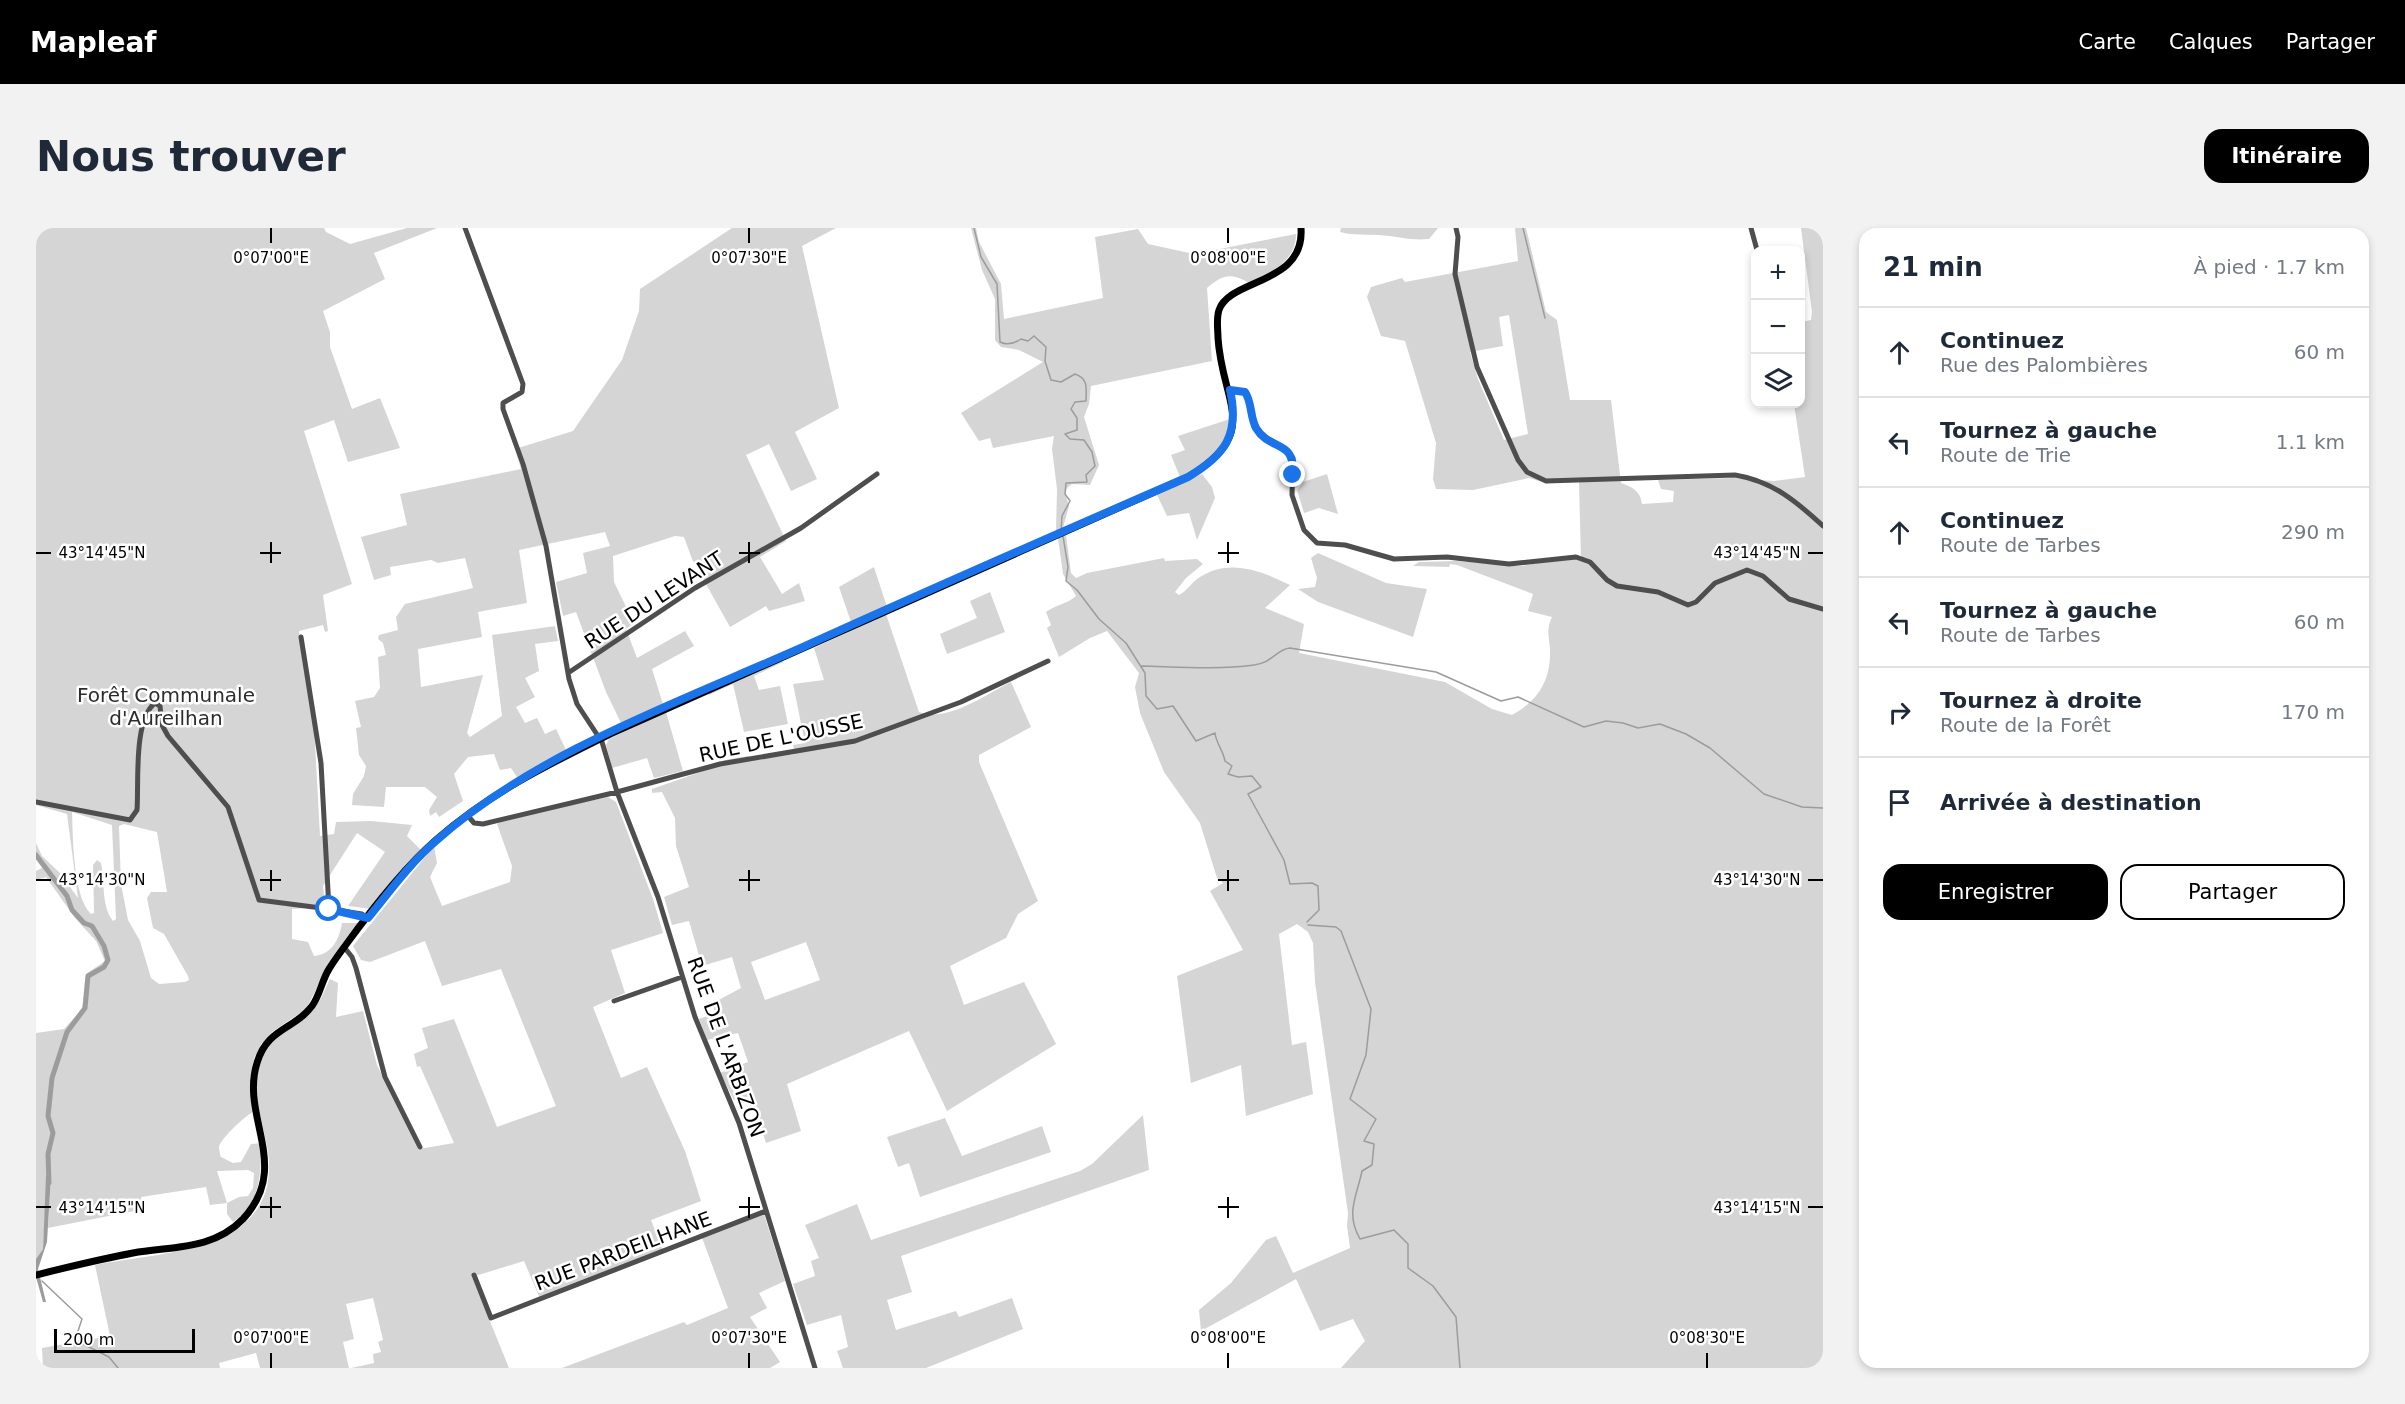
<!DOCTYPE html>
<html lang="fr">
<meta charset="utf-8">
<style>
:root{--surface:#fff;--page:#f2f2f3;--text:#1f2937;--muted:#747a83;--line:#e0e1e3;--accent:#000}
body{margin:0;font-family:"DejaVu Sans",sans-serif;background:var(--page);color:var(--text)}
.controls{position:absolute;right:18px;top:18px;display:grid;overflow:hidden;border-radius:12px;box-shadow:0 3px 9px #0003}
.controls button{width:54px;height:54px;display:grid;place-items:center;padding:0;border:0;border-bottom:2px solid var(--line);background:var(--surface);color:var(--text);font:30px sans-serif}
.scale{position:absolute;left:18px;bottom:15px;width:141px;box-sizing:border-box;padding-left:6px;border:3px solid #000;border-top:0;font-size:16px;line-height:21px;white-space:nowrap;color:#000;-webkit-text-stroke:4px #fff;paint-order:stroke}
.stop{position:absolute;width:18px;height:18px;margin:-14px;border:4px solid #1a73e8;border-radius:50%;background:#fff}
.stop.end{background:#1a73e8;border-color:#fff;box-shadow:0 2px 6px #0008}
.list{margin:0;padding:0;list-style:none}
h2{display:flex;justify-content:space-between;align-items:center;height:78px;margin:0;padding:0 24px;font-size:26px}
h2 small{font-size:20px;font-weight:400;color:var(--muted)}
.list li{display:grid;grid-template-columns:39px 1fr auto;gap:18px;align-items:center;box-sizing:border-box;height:90px;padding:0 24px;border-top:2px solid var(--line)}
.list b{display:block;font-size:22px;white-space:nowrap}
.list p{margin:0;font-size:20px;white-space:nowrap;color:var(--muted)}
.list em{font-size:20px;font-style:normal;color:var(--muted)}
.actions{display:flex;gap:12px;padding:18px 24px}
.actions a{flex:1;padding:14px 0;border:2px solid var(--accent);border-radius:18px;text-align:center;font-size:21px;color:var(--accent)}
.actions .main{background:var(--accent);color:#fff}
.icon{flex:none;width:33px;height:33px;fill:none;stroke:currentColor;stroke-width:2;stroke-linecap:round;stroke-linejoin:round}
.map{position:relative;flex:none;width:1787px;height:1140px;overflow:hidden;border-radius:18px}
header{display:flex;align-items:center;gap:36px;box-sizing:border-box;height:84px;padding:0 30px;background:var(--accent);color:#fff}
header strong{font-size:28px}
nav{display:flex;gap:33px;margin-inline-start:auto;font-size:21px}
.intro{display:flex;align-items:center;justify-content:space-between;box-sizing:border-box;height:144px;padding:0 36px}
h1{margin:0;font-size:42px}
.button{padding:15px 27px;border-radius:18px;background:var(--accent);color:#fff;font-size:21px;font-weight:700}
main{display:flex;gap:36px;padding:0 36px}
aside{flex:1;background:var(--surface);border-radius:18px;box-shadow:0 3px 9px #0003}
.map>svg:first-child{display:block}
.green{fill:#d5d5d5;fill-rule:evenodd}
.water{fill:#9c9c9c}
.lines{fill:none;stroke-linecap:round;stroke-linejoin:round}
.stream{stroke:#9c9c9c;stroke-width:1.5}
.canal{stroke:#9c9c9c;stroke-width:5}
.minor{stroke:#4e4e4e;stroke-width:5}
.major{stroke:#000;stroke-width:7}
.route{stroke:#1a73e8;stroke-width:8}
.ticks{fill:none;stroke:#000;stroke-width:2}
.labels{text-anchor:middle;dominant-baseline:central;stroke-width:5;stroke-linejoin:round;paint-order:stroke}
.street-label{font-size:20px;fill:#000;stroke:#fff}
.park-label{font-size:20px;fill:#2c2c2c;stroke:#fff}
.ticks-label{font-size:15px;text-anchor:middle;fill:#000;stroke:#fff;stroke-width:5;stroke-linejoin:round;paint-order:stroke}
</style>
<header>
<strong>Mapleaf</strong>
<nav><a>Carte</a><a>Calques</a><a>Partager</a></nav>
</header>
<div class="intro"><h1>Nous trouver</h1><a class="button">Itinéraire</a></div>
<main>
<div class="map">
<svg width="1787" height="1140" viewBox="0 0 1787 1140">
<rect width="100%" height="100%" fill="#fff"/>
<path class="green" d="M 0,0 L 288,0 L 290,4 L 314,16 L 371,0 L 401,0 L 338,25 L 349,51 L 287,83 L 294,104 L 294,119 L 316,181 L 344,170 L 364,220 L 312,234 L 298,192 L 268,203 L 316,356 L 287,367 L 292,403 L 289,404 L 287,397 L 263,403 L 278,498 L 284,608 L 298,606 L 300,594 L 335,593 L 376,597 L 371,608 L 385,622 L 336,681 L 312,678 L 349,624 L 321,605 L 287,658 L 289,679 L 256,681 L 256,711 L 272,714 L 278,728 C 296,726 303,712 306,695 L 325,695 L 287,748 L 270,781 L 236,804 L 226,815 L 218,830 L 216,855 L 217,884 C 209,888 184,911 183,919 C 183,920 184,928 185,929 L 197,935 L 205,934 L 215,916 L 225,915 C 225,946 225,975 197,994 L 191,986 L 191,975 L 174,977 L 170,959 L 105,969 L 108,981 L 12,1000 L 15,948 L 11,948 L 7,1021 L 0,1031 L 0,805 L 28,801 L 46,781 L 50,746 L 69,733 L 60,713 L 39,690 L 10,649 L 0,652 L 0,643 L 6,640 L 0,631 L 0,615 L 6,628 L 24,645 L 42,670 L 31,586 L 0,577 ZM 36,584 L 76,597 L 80,691 L 77,693 C 65,678 69,653 65,635 L 61,632 L 57,637 L 58,685 L 55,686 C 37,669 37,609 36,584 ZM 88,596 L 121,604 L 131,664 L 115,664 L 111,670 L 117,700 L 128,706 L 152,748 L 153,752 L 149,754 L 123,756 L 115,750 L 104,713 L 92,692 L 85,656 L 83,598 ZM 212,942 L 218,945 L 217,960 L 212,968 L 203,969 L 191,975 L 181,943 Z
M 696,0 L 800,0 L 766,18 L 803,180 L 759,204 L 781,251 L 755,263 L 733,216 L 710,227 L 750,313 L 724,329 L 746,366 L 763,355 L 769,373 L 733,383 L 730,378 L 694,399 L 656,331 L 648,309 L 639,308 L 577,328 L 578,354 L 598,395 L 590,401 L 601,430 L 649,403 L 658,418 L 616,441 L 627,476 L 585,495 L 570,464 L 540,384 L 527,388 L 520,354 L 551,345 L 547,325 L 574,318 L 569,304 L 483,322 L 491,375 L 442,384 L 446,409 L 382,421 L 385,459 L 447,447 L 431,505 L 434,509 L 466,488 L 456,407 L 519,398 L 522,413 L 499,416 L 503,443 L 489,450 L 499,469 L 480,479 L 489,495 L 501,490 L 509,506 L 520,501 L 531,524 L 481,549 L 475,540 L 464,542 L 458,526 L 432,529 L 418,546 L 427,573 L 403,589 L 400,584 L 394,588 L 393,582 L 401,569 L 389,559 L 350,559 L 348,579 L 316,577 L 317,566 L 328,548 L 330,538 L 323,527 L 320,500 L 325,499 L 319,473 L 338,469 L 344,460 L 342,429 L 350,427 L 347,415 L 342,411 L 343,407 L 362,402 L 360,389 L 369,376 L 437,360 L 429,330 L 402,335 L 395,332 L 354,339 L 355,347 L 338,352 L 325,309 L 371,297 L 364,266 L 485,241 L 479,221 L 537,203 L 586,132 L 603,83 L 604,61 Z
M 935,0 L 940,0 L 943,14 L 965,56 L 968,91 L 1067,70 L 1059,9 L 1102,1 L 1112,16 L 1158,26 L 1260,6 C 1260,34 1234,45 1213,55 C 1195,44 1186,47 1171,60 L 1176,133 L 1055,158 L 1053,176 L 1048,189 L 1063,237 L 1054,257 L 1036,256 L 1031,260 L 1029,265 L 1033,278 L 1027,300 L 1020,303 L 1021,261 L 1016,221 L 1018,208 L 957,220 L 954,210 L 943,213 L 925,185 L 1007,134 L 983,122 L 965,119 L 959,112 L 959,71 L 946,42 Z
M 1305,0 L 1402,0 L 1393,11 C 1375,13 1360,8 1343,7 C 1330,6 1317,8 1304,4 Z
M 1479,0 L 1490,0 L 1510,84 L 1521,92 L 1534,172 L 1575,172 L 1585,255 C 1597,259 1604,263 1606,276 L 1637,274 L 1638,263 L 1625,261 L 1622,252 L 1697,250 L 1738,253 L 1769,249 L 1758,176 L 1764,176 L 1765,94 L 1775,92 L 1776,84 L 1765,0 L 1787,0 L 1787,1140 L 1305,1140 L 1329,1113 L 1317,1091 L 1284,1103 L 1260,1051 L 1165,1103 L 1163,1082 L 1195,1055 L 1230,1012 L 1240,1008 L 1257,1045 L 1314,1020 L 1311,998 L 1312,985 L 1279,754 L 1277,715 L 1272,704 L 1261,696 L 1243,706 L 1256,817 L 1270,814 L 1277,866 L 1210,888 L 1205,837 L 1155,855 L 1141,748 L 1207,722 L 1174,663 L 1187,655 L 1181,650 L 1164,595 L 1128,544 L 1104,485 L 1099,459 L 1103,445 L 1071,403 L 1054,410 L 1023,429 L 1011,400 L 1015,397 L 1010,384 C 1019,377 1031,376 1040,368 L 1027,346 L 1022,310 L 1030,307 L 1035,345 L 1040,350 L 1051,345 L 1128,330 L 1129,333 L 1161,331 L 1167,336 L 1150,350 L 1139,364 L 1143,367 C 1151,363 1156,354 1164,349 C 1193,330 1226,343 1254,357 L 1229,380 L 1268,396 L 1263,425 L 1409,454 L 1456,481 L 1476,487 C 1503,472 1515,452 1514,421 C 1513,408 1510,401 1516,389 L 1492,383 L 1497,366 L 1421,337 L 1414,336 L 1413,339 L 1377,338 L 1383,334 L 1421,333 L 1486,338 L 1517,332 L 1545,331 L 1543,254 L 1506,254 L 1493,250 L 1437,262 L 1400,261 L 1397,251 L 1400,215 L 1369,113 L 1345,108 L 1331,69 L 1335,59 L 1366,50 L 1369,54 L 1482,33 ZM 1473,87 L 1492,206 L 1468,212 L 1442,151 L 1434,124 L 1467,118 L 1463,89 Z
M 1194,191 C 1195,219 1167,237 1144,249 L 1135,227 L 1149,222 L 1142,208 Z
M 1166,246 L 1176,259 L 1179,270 L 1161,312 L 1153,285 L 1131,288 L 1121,267 Z
M 1291,246 L 1302,286 L 1283,280 L 1268,285 L 1261,262 L 1267,254 Z
M 1282,325 L 1350,355 L 1391,361 L 1377,409 L 1282,374 L 1262,361 L 1279,359 L 1281,350 L 1275,330 Z
M 838,339 L 851,379 L 815,394 L 803,359 Z
M 954,364 L 969,404 L 911,426 L 904,406 L 941,390 L 934,373 Z
M 850,386 L 883,484 C 912,495 950,466 975,454 L 995,499 L 943,527 L 943,534 L 1002,673 L 982,686 L 970,710 L 914,738 L 928,777 L 988,754 L 1020,816 L 911,883 L 873,803 L 751,856 L 765,903 L 730,915 L 715,868 L 698,872 L 684,845 L 712,834 L 702,805 L 671,812 L 663,791 L 679,785 L 677,775 L 705,760 L 696,729 L 666,738 L 653,693 L 636,697 L 628,669 L 653,659 L 640,618 L 639,590 L 626,564 L 616,565 L 616,561 L 676,540 L 689,532 L 712,528 L 713,533 L 759,526 L 757,517 L 769,515 L 757,456 L 788,452 L 778,420 ZM 770,714 L 784,752 L 729,772 L 715,734 Z
M 746,431 L 747,434 L 718,448 L 723,462 L 744,458 L 752,496 L 708,504 L 697,456 L 673,467 L 673,464 Z
M 630,484 L 647,543 L 618,550 L 611,530 L 576,540 L 570,517 L 573,511 Z
M 572,569 L 580,574 L 617,671 L 627,705 L 575,722 L 589,765 L 557,779 L 585,850 L 611,839 L 649,923 L 665,973 L 615,992 L 627,1022 L 505,1073 L 488,1033 L 436,1049 L 473,1140 L 315,1140 L 338,1135 L 337,1126 L 345,1124 L 342,1114 L 347,1112 L 337,1070 L 310,1076 L 318,1111 L 307,1114 L 313,1140 L 224,1140 L 220,1125 L 183,1135 L 184,1140 L 7,1140 L 6,1120 L 74,1108 L 59,1037 C 132,1023 254,1024 230,913 C 224,885 215,856 226,828 C 235,805 263,796 279,779 C 286,771 289,760 294,751 L 302,755 L 300,789 L 327,783 L 341,837 L 383,921 L 418,915 L 384,838 L 381,839 L 378,826 L 392,820 L 386,800 L 418,791 L 461,899 L 520,878 L 465,741 L 406,758 L 389,713 L 334,734 L 325,732 L 317,718 L 398,618 L 401,635 L 394,649 L 406,678 L 474,654 L 476,638 L 461,596 L 468,591 Z
M 1107,887 L 1113,942 L 865,1028 L 876,1064 L 851,1072 L 860,1102 L 920,1083 L 923,1089 L 976,1070 L 987,1101 L 890,1140 L 807,1140 L 801,1123 L 812,1119 L 805,1087 L 771,1097 L 757,1056 L 779,1048 L 775,1033 L 783,1030 L 769,997 L 821,976 L 835,1012 L 1044,943 L 1056,936 Z
M 909,890 L 926,928 L 1006,898 L 1015,924 L 884,969 L 873,935 L 862,939 L 851,909 Z
M 727,983 L 749,1053 L 723,1065 L 731,1080 L 714,1089 L 744,1134 L 734,1140 L 526,1140 L 648,1094 L 651,1097 L 692,1080 L 665,1007 Z"/>
<path class="water" d="M 10,948 L 15,948 L 11,1014 L 2,1041 L 10,1074 L 7,1074 L 0,1049 L 0,1031 L 7,1021 Z"/>
<g class="lines">
<path class="stream" d="M 938,0 L 945,29 L 961,56 L 964,114 C 972,118 979,115 985,111 L 992,113 L 998,108 L 1010,119 L 1009,133 L 1015,152 L 1025,154 L 1039,146 C 1053,151 1050,160 1050,173 L 1039,174 L 1035,181 L 1041,190 L 1041,202 L 1029,206 L 1034,211 L 1048,212 L 1056,224 L 1059,238 L 1050,247 L 1051,254 L 1030,255 L 1029,266 L 1034,273 L 1026,288 L 1025,304
M 1487,0 L 1509,90
M 1027,308 L 1032,339 L 1030,353 L 1041,362 L 1063,391 L 1090,415 L 1109,445 L 1110,468 L 1121,481 L 1137,478 L 1160,513 L 1179,505 C 1180,515 1187,522 1189,533 L 1196,538 L 1192,546 L 1202,549 L 1216,548 L 1225,559 L 1212,566 L 1248,632 L 1254,656 L 1276,655 L 1282,658 L 1283,682 L 1271,694
M 1106,438 C 1143,439 1182,442 1218,437 C 1236,435 1241,421 1254,420 L 1400,444 L 1465,473 L 1482,469 L 1548,499 L 1570,493 L 1587,495 L 1602,500 L 1624,496 L 1650,506 L 1674,520 L 1728,566 L 1766,579 L 1787,580
M 1272,697 L 1300,699 L 1305,703 L 1335,781 L 1330,827 L 1314,871 L 1340,891 L 1328,913 L 1338,916 L 1336,937 L 1326,943 C 1321,968 1309,985 1324,1011 L 1358,1002 L 1372,1016 L 1372,1040 L 1397,1058 L 1420,1089 L 1424,1140
M 6,1053 L 46,1091 L 39,1112 L 73,1129 L 82,1140"/>
<path class="canal" d="M 0,627 L 31,668 L 36,682 L 48,695 L 56,698 L 68,718 L 72,732 L 68,739 L 52,748 L 49,780 L 31,804 L 16,850 L 12,888 L 17,905 L 12,926 L 13,955"/>
<path class="minor" d="M 429,0 L 487,156 L 486,164 L 467,175 L 467,181 L 487,236 L 510,318 L 533,451 L 541,476 L 566,514 L 581,564 L 622,669 L 659,789 L 703,895 L 779,1140
M 1420,0 L 1422,9 L 1419,46 L 1441,139 L 1482,232 L 1491,244 L 1510,253 L 1699,247 C 1736,253 1760,273 1787,298
M 1715,0 L 1721,22
M 1194,162 L 1209,164 C 1218,176 1213,193 1224,204 C 1234,215 1249,216 1257,230 L 1256,267 L 1268,302 L 1281,315 L 1309,317 L 1358,331 L 1411,329 L 1473,336 L 1540,329 L 1554,334 L 1571,352 L 1581,358 L 1622,364 L 1652,377 L 1660,374 L 1679,355 L 1711,342 L 1727,348 L 1753,371 L 1787,381
M 265,409 L 285,535 L 293,681 L 326,686 L 332,690
M 532,445 L 659,360 L 765,300 L 841,246
M 0,574 L 94,592 L 101,582 C 103,556 97,492 119,475 L 124,478 L 126,497 L 132,508 L 192,579 L 223,672 L 293,681
M 432,588 L 438,595 L 447,596 L 581,564 L 684,536 L 819,513 L 925,474 L 1012,433
M 308,719 L 316,729 L 320,740 L 349,849 L 384,919
M 578,773 L 646,749
M 438,1047 L 455,1090 L 730,983"/>
<path class="major" d="M 0,1047 C 32,1039 65,1031 97,1025 C 137,1018 177,1022 207,991 C 256,938 204,889 221,835 C 231,800 258,802 276,778 C 284,767 286,752 293,741 C 298,733 303,726 309,718 C 333,685 369,639 400,612 C 452,566 513,536 574,506 L 1152,249 C 1227,204 1186,176 1182,110 C 1182,101 1180,91 1183,82 C 1194,50 1269,57 1265,0"/>
</g>
<g class="lines">
<path class="route" d="M 293,681 L 332,690 C 354,663 375,634 401,612 C 499,525 648,472 767,419 C 895,361 1023,305 1152,249 C 1189,227 1204,207 1194,162 L 1209,164 C 1216,174 1214,189 1220,200 C 1234,224 1259,210 1257,247"/>
</g>
<path class="ticks" d="M 235,0 L 235,15M 713,0 L 713,15M 1192,0 L 1192,15M 235,314 L 235,335M 713,314 L 713,335M 1192,314 L 1192,335M 0,325 L 15,325M 224,325 L 245,325M 703,325 L 724,325M 1182,325 L 1203,325M 1772,325 L 1787,325M 235,642 L 235,663M 713,642 L 713,663M 1192,642 L 1192,663M 0,652 L 15,652M 224,652 L 245,652M 703,652 L 724,652M 1182,652 L 1203,652M 1772,652 L 1787,652M 235,969 L 235,990M 713,969 L 713,990M 1192,969 L 1192,990M 0,979 L 15,979M 224,979 L 245,979M 703,979 L 724,979M 1182,979 L 1203,979M 1772,979 L 1787,979M 235,1125 L 235,1140M 713,1125 L 713,1140M 1192,1125 L 1192,1140M 1671,1125 L 1671,1140"/>
<g class="labels">
<g class="street-label">
<text transform="translate(618 372) rotate(-33)">RUE DU LEVANT</text>
<text transform="translate(745 510) rotate(-12)">RUE DE L'OUSSE</text>
<text transform="translate(690 819) rotate(70)">RUE DE L'ARBIZON</text>
<text transform="translate(587 1023) rotate(-21)">RUE PARDEILHANE</text>
</g>
<g class="park-label">
<text x="130" y="467">Forêt Communale<tspan x="130" dy="23">d'Aureilhan</tspan></text>
</g>
</g>
<g class="ticks-label">
<text x="235" y="35">0°07'00"E</text>
<text x="713" y="35">0°07'30"E</text>
<text x="1192" y="35">0°08'00"E</text>
<text x="66" y="330">43°14'45"N</text>
<text x="1721" y="330">43°14'45"N</text>
<text x="66" y="657">43°14'30"N</text>
<text x="1721" y="657">43°14'30"N</text>
<text x="66" y="985">43°14'15"N</text>
<text x="1721" y="985">43°14'15"N</text>
<text x="235" y="1115">0°07'00"E</text>
<text x="713" y="1115">0°07'30"E</text>
<text x="1192" y="1115">0°08'00"E</text>
<text x="1671" y="1115">0°08'30"E</text>
</g>
</svg>
<div class="controls">
<button>+</button>
<button>−</button>
<button><svg class="icon" aria-label="layers" viewBox="0 0 24 24"><path d="M12 4l9 5-9 5-9-5zM3 14l9 5 9-5"/></svg></button>
</div>
<div class="scale">200 m</div>
<div class="stop" style="left:293px;top:681px"></div>
<div class="stop end" style="left:1257px;top:247px"></div>
</div>
<aside>
<h2>21 min<small>À pied · 1.7 km</small></h2>
<ul class="list">
<li><svg class="icon" aria-label="ahead" viewBox="0 0 24 24"><path d="M12 20V5M6 11l6-6 6 6"/></svg><div><b>Continuez</b><p>Rue des Palombières</p></div><em>60 m</em></li>
<li><svg class="icon" aria-label="left" viewBox="0 0 24 24"><path d="M17 20v-9H6M10 6l-5 5 5 5"/></svg><div><b>Tournez à gauche</b><p>Route de Trie</p></div><em>1.1 km</em></li>
<li><svg class="icon" aria-label="ahead" viewBox="0 0 24 24"><path d="M12 20V5M6 11l6-6 6 6"/></svg><div><b>Continuez</b><p>Route de Tarbes</p></div><em>290 m</em></li>
<li><svg class="icon" aria-label="left" viewBox="0 0 24 24"><path d="M17 20v-9H6M10 6l-5 5 5 5"/></svg><div><b>Tournez à gauche</b><p>Route de Tarbes</p></div><em>60 m</em></li>
<li><svg class="icon" aria-label="right" viewBox="0 0 24 24"><path d="M7 20v-9h11M14 6l5 5-5 5"/></svg><div><b>Tournez à droite</b><p>Route de la Forêt</p></div><em>170 m</em></li>
<li><svg class="icon" aria-label="arrive" viewBox="0 0 24 24"><path d="M6 21V4h12l-3 4 3 4H6"/></svg><div><b>Arrivée à destination</b></div></li>
</ul>
<div class="actions"><a class="main">Enregistrer</a><a>Partager</a></div>
</aside>
</main>
